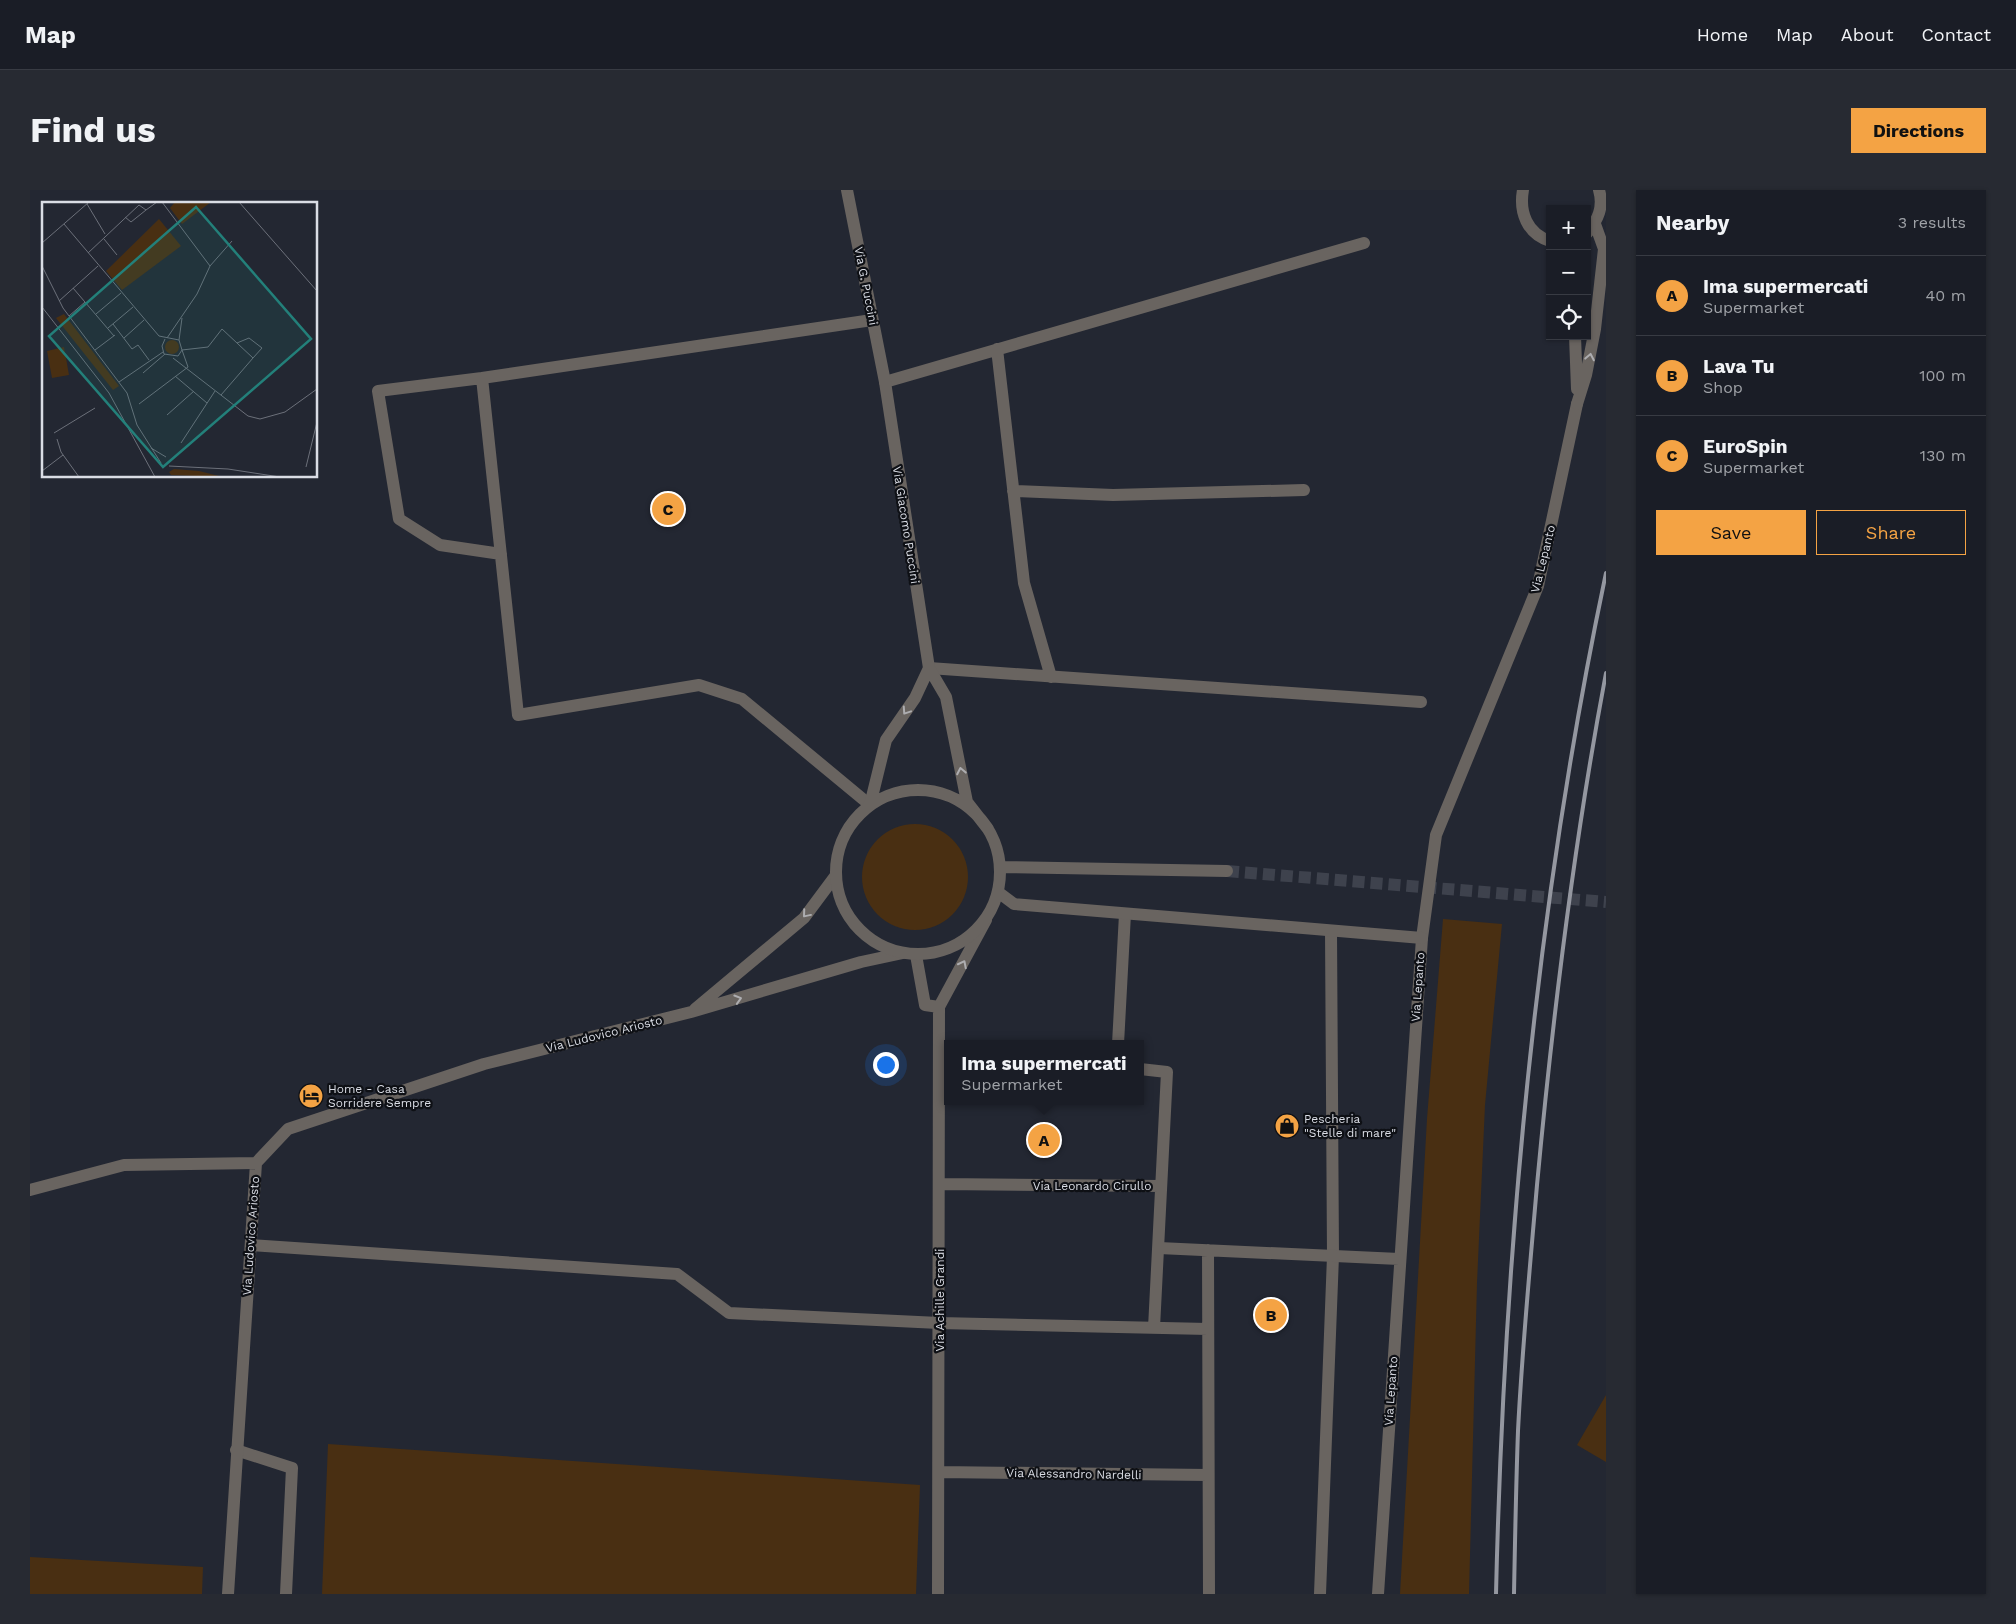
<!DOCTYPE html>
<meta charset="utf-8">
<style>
:root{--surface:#1a1d26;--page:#272a32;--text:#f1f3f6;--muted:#9fa2a7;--line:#383b43;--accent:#f4a344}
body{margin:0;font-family:"Work Sans",sans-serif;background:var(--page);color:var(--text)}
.controls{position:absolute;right:15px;top:15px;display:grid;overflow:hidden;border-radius:0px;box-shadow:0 1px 4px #0004}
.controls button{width:45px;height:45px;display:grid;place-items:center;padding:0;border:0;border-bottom:1px solid var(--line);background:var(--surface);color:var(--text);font:25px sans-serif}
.you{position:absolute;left:855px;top:874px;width:18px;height:18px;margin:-12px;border:4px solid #fff;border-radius:50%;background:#1a73e8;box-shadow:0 0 0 8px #1a73e833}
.badge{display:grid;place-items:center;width:32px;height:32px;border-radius:50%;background:var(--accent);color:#111;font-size:16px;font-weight:700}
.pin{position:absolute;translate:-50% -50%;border:2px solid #fff;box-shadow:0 1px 5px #0006}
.popup{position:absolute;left:914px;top:850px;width:200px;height:65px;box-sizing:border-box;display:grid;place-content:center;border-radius:0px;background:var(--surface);filter:drop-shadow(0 1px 4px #0005);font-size:16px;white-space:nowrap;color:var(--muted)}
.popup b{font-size:19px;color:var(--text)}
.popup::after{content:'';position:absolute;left:50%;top:100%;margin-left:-10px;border:10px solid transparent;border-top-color:var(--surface)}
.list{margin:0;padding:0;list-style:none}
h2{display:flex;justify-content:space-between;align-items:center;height:65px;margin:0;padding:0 20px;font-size:21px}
h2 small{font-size:16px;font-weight:400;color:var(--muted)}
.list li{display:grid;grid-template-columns:32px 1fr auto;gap:15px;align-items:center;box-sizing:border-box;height:80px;padding:0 20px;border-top:1px solid var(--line)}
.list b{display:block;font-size:19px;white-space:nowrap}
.list p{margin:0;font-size:16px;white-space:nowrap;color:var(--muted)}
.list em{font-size:16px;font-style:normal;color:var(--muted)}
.actions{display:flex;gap:10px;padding:15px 20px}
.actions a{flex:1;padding:11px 0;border:1px solid var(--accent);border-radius:0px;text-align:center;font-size:18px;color:var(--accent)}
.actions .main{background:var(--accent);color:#111}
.icon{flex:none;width:28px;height:28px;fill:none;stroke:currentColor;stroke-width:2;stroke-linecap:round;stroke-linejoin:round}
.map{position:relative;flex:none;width:1576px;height:1404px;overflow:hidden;border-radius:0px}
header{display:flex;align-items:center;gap:30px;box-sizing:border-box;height:70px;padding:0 25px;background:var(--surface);border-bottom:1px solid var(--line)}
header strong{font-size:24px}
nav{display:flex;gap:28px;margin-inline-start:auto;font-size:18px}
.intro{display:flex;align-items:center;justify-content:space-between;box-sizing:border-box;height:120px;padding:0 30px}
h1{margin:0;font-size:35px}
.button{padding:12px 22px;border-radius:0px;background:var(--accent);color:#111;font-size:18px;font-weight:700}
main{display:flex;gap:30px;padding:0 30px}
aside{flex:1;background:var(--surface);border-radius:0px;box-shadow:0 1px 4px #0004}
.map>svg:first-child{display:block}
.green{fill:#492f12}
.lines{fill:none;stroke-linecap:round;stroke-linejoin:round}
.tertiary-tunnel{stroke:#3e424d;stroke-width:12;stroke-dasharray:12 6;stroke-linecap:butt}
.service{stroke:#696460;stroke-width:12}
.minor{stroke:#696460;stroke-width:12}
.tertiary{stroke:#696460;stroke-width:12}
.rail{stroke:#9497a0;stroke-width:4}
.oneway{stroke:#adadb0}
.labels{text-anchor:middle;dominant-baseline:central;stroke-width:4.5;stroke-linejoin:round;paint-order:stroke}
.street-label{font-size:12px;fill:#dadde5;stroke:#0e1015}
.poi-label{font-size:12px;fill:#dadde5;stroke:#0e1015;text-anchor:start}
.inset-road{fill:none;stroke:#6c707a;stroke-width:1}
.view{fill:#23807a;fill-opacity:0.15;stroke:#23807a;stroke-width:2.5}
.inset-edge{fill:none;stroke:#dadde5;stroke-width:2.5}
</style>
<header>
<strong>Map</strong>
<nav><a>Home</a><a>Map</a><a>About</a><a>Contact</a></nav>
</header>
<div class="intro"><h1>Find us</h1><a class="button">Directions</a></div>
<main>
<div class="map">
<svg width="1576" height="1404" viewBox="0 0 1576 1404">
<rect width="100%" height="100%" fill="#232732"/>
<path class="green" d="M832 687a53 53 0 1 1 106 0a53 53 0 1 1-106 0Z
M 1413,729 L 1472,734 L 1455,915 L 1447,1093 L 1439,1404 L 1370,1404 L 1397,929 Z
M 1576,1205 L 1576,1272 L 1547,1255 Z
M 298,1254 L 890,1295 L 886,1404 L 292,1404 Z
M 0,1367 L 173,1377 L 172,1404 L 0,1404 Z"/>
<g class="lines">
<path class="tertiary-tunnel" d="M 1197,681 L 1576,712"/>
<path class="service" d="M 221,1055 L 647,1084 L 699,1123 L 909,1133
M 206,1260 L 262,1278 L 256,1404
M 1290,1404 L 1303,1066 L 1301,741"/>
<path class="minor" d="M 967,159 L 994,393 L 1021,487
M 452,188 L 348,201 L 369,329 L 410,355 L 471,364
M 855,192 L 1334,53
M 983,301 L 1083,305 L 1274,300
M 899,478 L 1391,512
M 840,615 L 712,509 L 669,495 L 488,525 L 452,188 L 842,130
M 886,765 L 895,815 L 909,817
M 909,817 L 956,730
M 665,819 L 774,728 L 806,685
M 1088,854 L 1095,724
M 1110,879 L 1137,882 L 1124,1138
M 910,994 L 1131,996
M 0,1000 L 94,975 L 226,973
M 1129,1058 L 1369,1069
M 1178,1060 L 1179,1404
M 909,1133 L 1178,1139
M 909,1282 L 1178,1285
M 198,1404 L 226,973 L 258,939 L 454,874 L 661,822 L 831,772 L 873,763
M 908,1404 L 909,817
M 1348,1404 L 1392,748 L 1406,645 L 1508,396 L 1547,214"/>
<path class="tertiary" d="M 817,0 L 855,192 L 899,478 L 916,507 L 937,612 L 958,639
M 1493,0 C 1489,22 1497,44 1520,51
M 1557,43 C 1568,30 1574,17 1569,0
M 1545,146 L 1547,199
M 1547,214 L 1556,185 L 1565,139 L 1574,59 L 1565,34
M806 682a82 82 0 1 1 164 0a82 82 0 1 1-164 0Z
M 840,615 L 856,550 L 885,508 L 899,478
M 970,677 L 1197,681
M 968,702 L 984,714 L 1392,748"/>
<path class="rail" d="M 1466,1404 C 1474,1061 1505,719 1576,383
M 1484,1404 C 1485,1350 1486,1295 1488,1241 C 1492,1159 1500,1077 1507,995 C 1523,823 1544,652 1576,483"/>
</g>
<defs><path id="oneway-chevron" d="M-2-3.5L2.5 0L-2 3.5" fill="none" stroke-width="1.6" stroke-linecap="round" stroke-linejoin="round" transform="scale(1.25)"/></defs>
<g class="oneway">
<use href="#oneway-chevron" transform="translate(1560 167) rotate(-79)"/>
<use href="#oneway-chevron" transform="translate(876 521) rotate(124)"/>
<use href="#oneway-chevron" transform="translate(931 581) rotate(-101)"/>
<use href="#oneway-chevron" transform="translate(776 724) rotate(130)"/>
<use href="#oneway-chevron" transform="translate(933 774) rotate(-63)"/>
<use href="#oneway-chevron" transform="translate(708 809) rotate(-17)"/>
</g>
<defs>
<symbol id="hotel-disc" viewBox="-11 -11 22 22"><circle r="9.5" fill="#f4a344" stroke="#0e1015"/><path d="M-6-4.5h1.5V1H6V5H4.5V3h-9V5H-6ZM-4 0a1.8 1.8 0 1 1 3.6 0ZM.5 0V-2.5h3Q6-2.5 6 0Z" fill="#111"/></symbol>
<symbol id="shop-disc" viewBox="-11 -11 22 22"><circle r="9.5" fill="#f4a344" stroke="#0e1015"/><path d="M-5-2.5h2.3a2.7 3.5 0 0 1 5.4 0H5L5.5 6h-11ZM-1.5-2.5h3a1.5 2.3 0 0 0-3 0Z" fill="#111"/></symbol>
</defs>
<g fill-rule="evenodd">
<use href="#hotel-disc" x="267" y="892" width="28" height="28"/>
<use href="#shop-disc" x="1243" y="922" width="28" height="28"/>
</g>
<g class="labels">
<g class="street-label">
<text transform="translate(836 96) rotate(79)">Via G. Puccini</text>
<text transform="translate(876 335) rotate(81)">Via Giacomo Puccini</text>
<text transform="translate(1513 369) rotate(-76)">Via Lepanto</text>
<text transform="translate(1388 797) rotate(-86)">Via Lepanto</text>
<text transform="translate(574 844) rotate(-14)">Via Ludovico Ariosto</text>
<text x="1062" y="996">Via Leonardo Cirullo</text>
<text transform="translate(221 1046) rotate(-86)">Via Ludovico Ariosto</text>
<text transform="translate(910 1110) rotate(-90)">Via Achille Grandi</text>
<text transform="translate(1361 1201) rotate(-86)">Via Lepanto</text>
<text transform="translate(1044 1284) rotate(1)">Via Alessandro Nardelli</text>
</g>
<g class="poi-label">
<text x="298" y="899">Home - Casa<tspan x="298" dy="14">Sorridere Sempre</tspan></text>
<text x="1274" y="929">Pescheria<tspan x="1274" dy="14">"Stelle di mare"</tspan></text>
</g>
</g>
<g transform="translate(12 12)">
<rect width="275" height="275" fill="#232732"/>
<path d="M 133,0 L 169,0 L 140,22 L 128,6 ZM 117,17 L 139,44 L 80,88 L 64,69 ZM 22,112 L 77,184 L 71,188 L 14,116 ZM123 145a7 7 0 1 1 14 0a7 7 0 1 1-14 0ZM 22,145 L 27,173 L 10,176 L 5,149 ZM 132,267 L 157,269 L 181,275 L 129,273 L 127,270 Z" fill="#492f12"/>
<path class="inset-road" d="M 120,0 L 168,64 L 155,92 L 125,136M 197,0 L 275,89M 45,2 L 63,32M 83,15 L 89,20 L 104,8M 22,22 L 117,134 L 137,138 L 140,148 L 136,154 L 122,152 L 120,144 L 123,137M 62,37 L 75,53M 0,41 L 47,0M 46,51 L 97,3 L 104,8 L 115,0M 0,64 L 21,106 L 85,191 L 95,223 L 119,261M 168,64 L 190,39M 31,86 L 72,134M 17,99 L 56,64M 0,105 L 67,191 L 113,275M 54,112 L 79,91M 27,114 L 43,100M 71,122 L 90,147 L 96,143 L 107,158M 66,126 L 91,105M 82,136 L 102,118M 137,138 L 140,116M 195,141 L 207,136 L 220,146 L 211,156M 53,148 L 73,133M 131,156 L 206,214 L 218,217 L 243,210 L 275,187M 146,165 L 140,148 L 166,145 L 180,127 L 211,156 L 179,193M 101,171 L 123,152M 133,174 L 165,201M 77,180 L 121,150M 97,202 L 146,165M 125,213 L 152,189M 12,231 L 53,206M 15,237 L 19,250 L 37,275M 139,241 L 173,189M 109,246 L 124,255M 127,264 L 186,267 L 238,275M 264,265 L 275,220M 0,269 L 21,253"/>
<path class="view" d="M 154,5 L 269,137 L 121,265 L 7,134 Z"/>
<rect width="275" height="275" class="inset-edge"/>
</g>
</svg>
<div class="controls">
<button>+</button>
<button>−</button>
<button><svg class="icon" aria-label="locate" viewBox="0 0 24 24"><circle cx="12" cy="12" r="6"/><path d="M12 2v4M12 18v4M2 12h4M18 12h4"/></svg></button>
</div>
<div class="you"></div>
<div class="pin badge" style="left:1014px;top:950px">A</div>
<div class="popup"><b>Ima supermercati</b>Supermarket</div>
<div class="pin badge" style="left:1241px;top:1125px">B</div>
<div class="pin badge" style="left:638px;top:319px">C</div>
</div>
<aside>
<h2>Nearby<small>3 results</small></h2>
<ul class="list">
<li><span class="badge">A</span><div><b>Ima supermercati</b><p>Supermarket</p></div><em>40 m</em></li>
<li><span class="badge">B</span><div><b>Lava Tu</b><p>Shop</p></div><em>100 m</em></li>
<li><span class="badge">C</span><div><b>EuroSpin</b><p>Supermarket</p></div><em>130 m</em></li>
</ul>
<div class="actions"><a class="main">Save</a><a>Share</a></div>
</aside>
</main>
